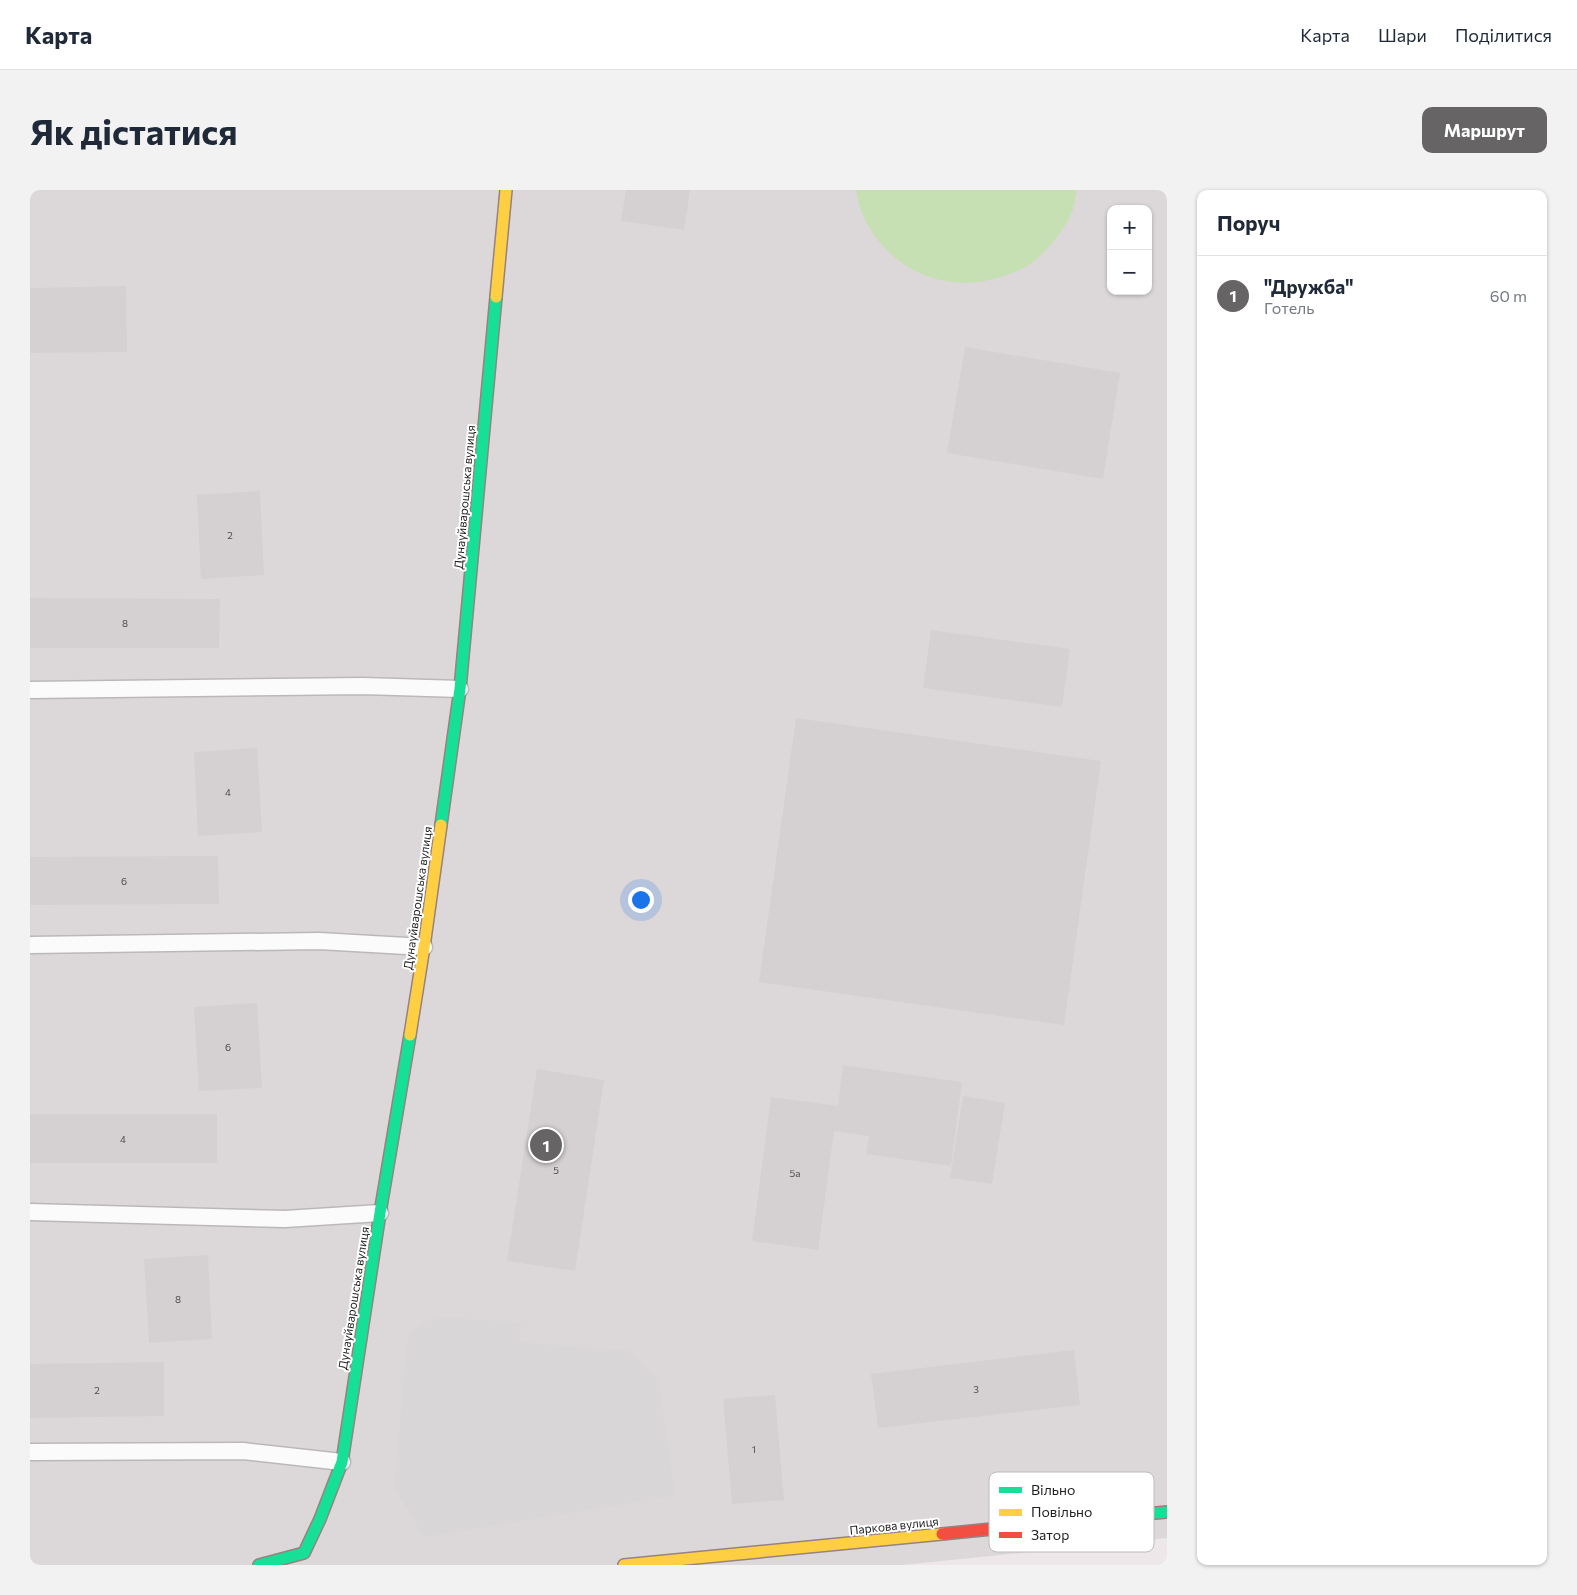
<!DOCTYPE html>
<html lang="uk">
<meta charset="utf-8">
<style>
:root{--surface:#fff;--page:#f2f2f3;--text:#1f2937;--muted:#747a83;--line:#e0e1e3;--accent:#666465}
body{margin:0;font-family:Commissioner,sans-serif;background:var(--page);color:var(--text)}
.controls{position:absolute;right:15px;top:15px;display:grid;overflow:hidden;border-radius:10px;box-shadow:0 1px 4px #0004}
.controls button{width:45px;height:45px;display:grid;place-items:center;padding:0;border:0;border-bottom:1px solid var(--line);background:var(--surface);color:var(--text);font:25px sans-serif}
.you{position:absolute;left:610px;top:709px;width:18px;height:18px;margin:-12px;border:4px solid #fff;border-radius:50%;background:#1a73e8;box-shadow:0 0 0 8px #1a73e833}
.badge{display:grid;place-items:center;width:32px;height:32px;border-radius:50%;background:var(--accent);color:#fff;font-size:16px;font-weight:700}
.pin{position:absolute;translate:-50% -50%;border:2px solid #fff;box-shadow:0 1px 5px #0006}
.list{margin:0;padding:0;list-style:none}
h2{display:flex;justify-content:space-between;align-items:center;height:65px;margin:0;padding:0 20px;font-size:21px}
h2 small{font-size:16px;font-weight:400;color:var(--muted)}
.list li{display:grid;grid-template-columns:32px 1fr auto;gap:15px;align-items:center;box-sizing:border-box;height:80px;padding:0 20px;border-top:1px solid var(--line)}
.list b{display:block;font-size:19px;white-space:nowrap}
.list p{margin:0;font-size:16px;white-space:nowrap;color:var(--muted)}
.list em{font-size:16px;font-style:normal;color:var(--muted)}
.map{position:relative;flex:none;width:1137px;height:1375px;overflow:hidden;border-radius:10px}
header{display:flex;align-items:center;gap:30px;box-sizing:border-box;height:70px;padding:0 25px;background:var(--surface);border-bottom:1px solid var(--line)}
header strong{font-size:24px}
nav{display:flex;gap:28px;margin-inline-start:auto;font-size:18px}
.intro{display:flex;align-items:center;justify-content:space-between;box-sizing:border-box;height:120px;padding:0 30px}
h1{margin:0;font-size:35px}
.button{padding:12px 22px;border-radius:10px;background:var(--accent);color:#fff;font-size:18px;font-weight:700}
main{display:flex;gap:30px;padding:0 30px}
aside{flex:1;background:var(--surface);border-radius:10px;box-shadow:0 1px 4px #0004}
.map>svg:first-child{display:block}
.residential{fill:#dcd8da;fill-rule:evenodd}
.pitch{fill:#c6e0b3}
.parking{fill:#d9d6d7}
.building{fill:#d5d0d2}
.lines{fill:none;stroke-linecap:round;stroke-linejoin:round}
.lane-casing{stroke:#bbb8b9;stroke-width:19}
.fast-casing{stroke:#978280;stroke-width:14}
.slow-casing{stroke:#978280;stroke-width:14}
.jam-casing{stroke:#978280;stroke-width:14}
.lane{stroke:#fcfbfc;stroke-width:16}
.fast{stroke:#16e098;stroke-width:11}
.slow{stroke:#ffcf43;stroke-width:11}
.jam{stroke:#f24e42;stroke-width:11}
.labels{text-anchor:middle;dominant-baseline:central;stroke-width:4;stroke-linejoin:round;paint-order:stroke}
.number-label{font-size:10px;fill:#4e4c4d}
.street-label{font-size:12px;fill:#1e1e1e;stroke:#fff}
.key{fill:#fff;stroke:#bcbcbc;stroke-width:1}
.key-label{font-size:14px;fill:#1e1e1e}
</style>
<header>
<strong>Карта</strong>
<nav><a>Карта</a><a>Шари</a><a>Поділитися</a></nav>
</header>
<div class="intro"><h1>Як дістатися</h1><a class="button">Маршрут</a></div>
<main>
<div class="map">
<svg width="1137" height="1375" viewBox="0 0 1137 1375">
<rect width="100%" height="100%" fill="#ede7e9"/>
<path class="residential" d="M 0,0 L 1137,0 L 1137,1348 L 872,1375 L 0,1375 ZM 1081,19 L 1118,19 L 1118,101 L 1081,101 Z"/>
<path class="pitch" d="M 826,0 L 1047,0 C 1045,7 1045,16 1042,22 C 1034,41 1014,66 996,77 C 991,80 984,82 979,84 C 935,102 886,92 854,57 C 839,41 829,22 826,0 Z"/>
<path class="parking" d="M 403,1127 L 491,1132 L 490,1152 L 600,1161 L 629,1190 L 645,1306 L 394,1347 L 364,1298 L 378,1143 Z"/>
<path class="building" d="M 596,0 L 660,0 L 654,40 L 591,31 Z
M 96,96 L 97,162 L 0,163 L 0,98 Z
M 935,157 L 1090,183 L 1073,289 L 917,263 Z
M 230,301 L 234,385 L 171,389 L 167,305 Z
M 0,408 L 190,409 L 189,458 L 0,458 Z
M 901,440 L 1040,459 L 1032,517 L 893,498 Z
M 766,528 L 1071,571 L 1034,835 L 729,792 Z
M 227,558 L 232,642 L 168,646 L 164,562 Z
M 188,666 L 189,714 L 0,715 L 0,667 Z
M 227,813 L 232,898 L 169,901 L 164,817 Z
M 813,875 L 932,892 L 921,976 L 836,964 L 839,946 L 804,941 L 788,1060 L 722,1051 L 741,907 L 808,916 Z
M 507,879 L 574,890 L 545,1081 L 477,1071 Z
M 933,906 L 975,913 L 962,994 L 920,988 Z
M 0,924 L 187,924 L 187,973 L 0,973 Z
M 178,1065 L 182,1149 L 119,1153 L 114,1069 Z
M 1044,1160 L 1050,1215 L 848,1238 L 841,1184 Z
M 134,1172 L 134,1226 L 0,1228 L 0,1174 Z
M 745,1205 L 754,1310 L 702,1314 L 693,1209 Z"/>
<g class="lines">
<defs>
<path id="lane" d="M 0,500 L 333,496 L 430,499
M 0,755 L 289,751 L 394,757
M 0,1022 L 255,1029 L 350,1023
M 0,1262 L 213,1261 L 312,1272"/>
<path id="fast" d="M 411,635 L 430,499 L 466,107
M 1051,1330 L 1137,1322
M 229,1375 L 274,1363 L 290,1329 L 312,1272 L 350,1023 L 380,845"/>
<path id="slow" d="M 466,107 L 476,0
M 380,845 L 394,757 L 411,635
M 594,1375 L 912,1344"/>
<path id="jam" d="M 912,1344 L 1051,1330"/>
</defs>
<use href="#lane" class="lane-casing"/>
<use href="#fast" class="fast-casing"/>
<use href="#slow" class="slow-casing"/>
<use href="#jam" class="jam-casing"/>
<use href="#lane" class="lane"/>
<use href="#fast" class="fast"/>
<use href="#slow" class="slow"/>
<use href="#jam" class="jam"/>
</g>
<g class="labels">
<g class="number-label">
<text x="200" y="345">2</text>
<text x="95" y="433">8</text>
<text x="198" y="602">4</text>
<text x="94" y="691">6</text>
<text x="198" y="857">6</text>
<text x="93" y="949">4</text>
<text x="526" y="980">5</text>
<text x="765" y="983">5а</text>
<text x="148" y="1109">8</text>
<text x="946" y="1199">3</text>
<text x="67" y="1200">2</text>
<text x="724" y="1259">1</text>
</g>
<g class="street-label">
<text transform="translate(434 307) rotate(-85)">Дунауйварошська вулиця</text>
<text transform="translate(387 708) rotate(-82)">Дунауйварошська вулиця</text>
<text transform="translate(323 1108) rotate(-81)">Дунауйварошська вулиця</text>
<text transform="translate(864 1335) rotate(-6)">Паркова вулиця</text>
</g>
</g>
<rect x="959" y="1282" width="165" height="80" rx="8" class="key"/>
<rect x="969" y="1297" width="23" height="6" fill="#16e098"/>
<rect x="969" y="1319" width="23" height="7" fill="#ffcf43"/>
<rect x="969" y="1342" width="23" height="6" fill="#f24e42"/>
<g class="key-label">
<text x="1001" y="1305">Вільно</text>
<text x="1001" y="1327">Повільно</text>
<text x="1001" y="1350">Затор</text>
</g>
</svg>
<div class="controls">
<button>+</button>
<button>−</button>
</div>
<div class="you"></div>
<div class="pin badge" style="left:516px;top:955px">1</div>
</div>
<aside>
<h2>Поруч<small></small></h2>
<ul class="list">
<li><span class="badge">1</span><div><b>&quot;Дружба&quot;</b><p>Готель</p></div><em>60 m</em></li>
</ul>
</aside>
</main>
